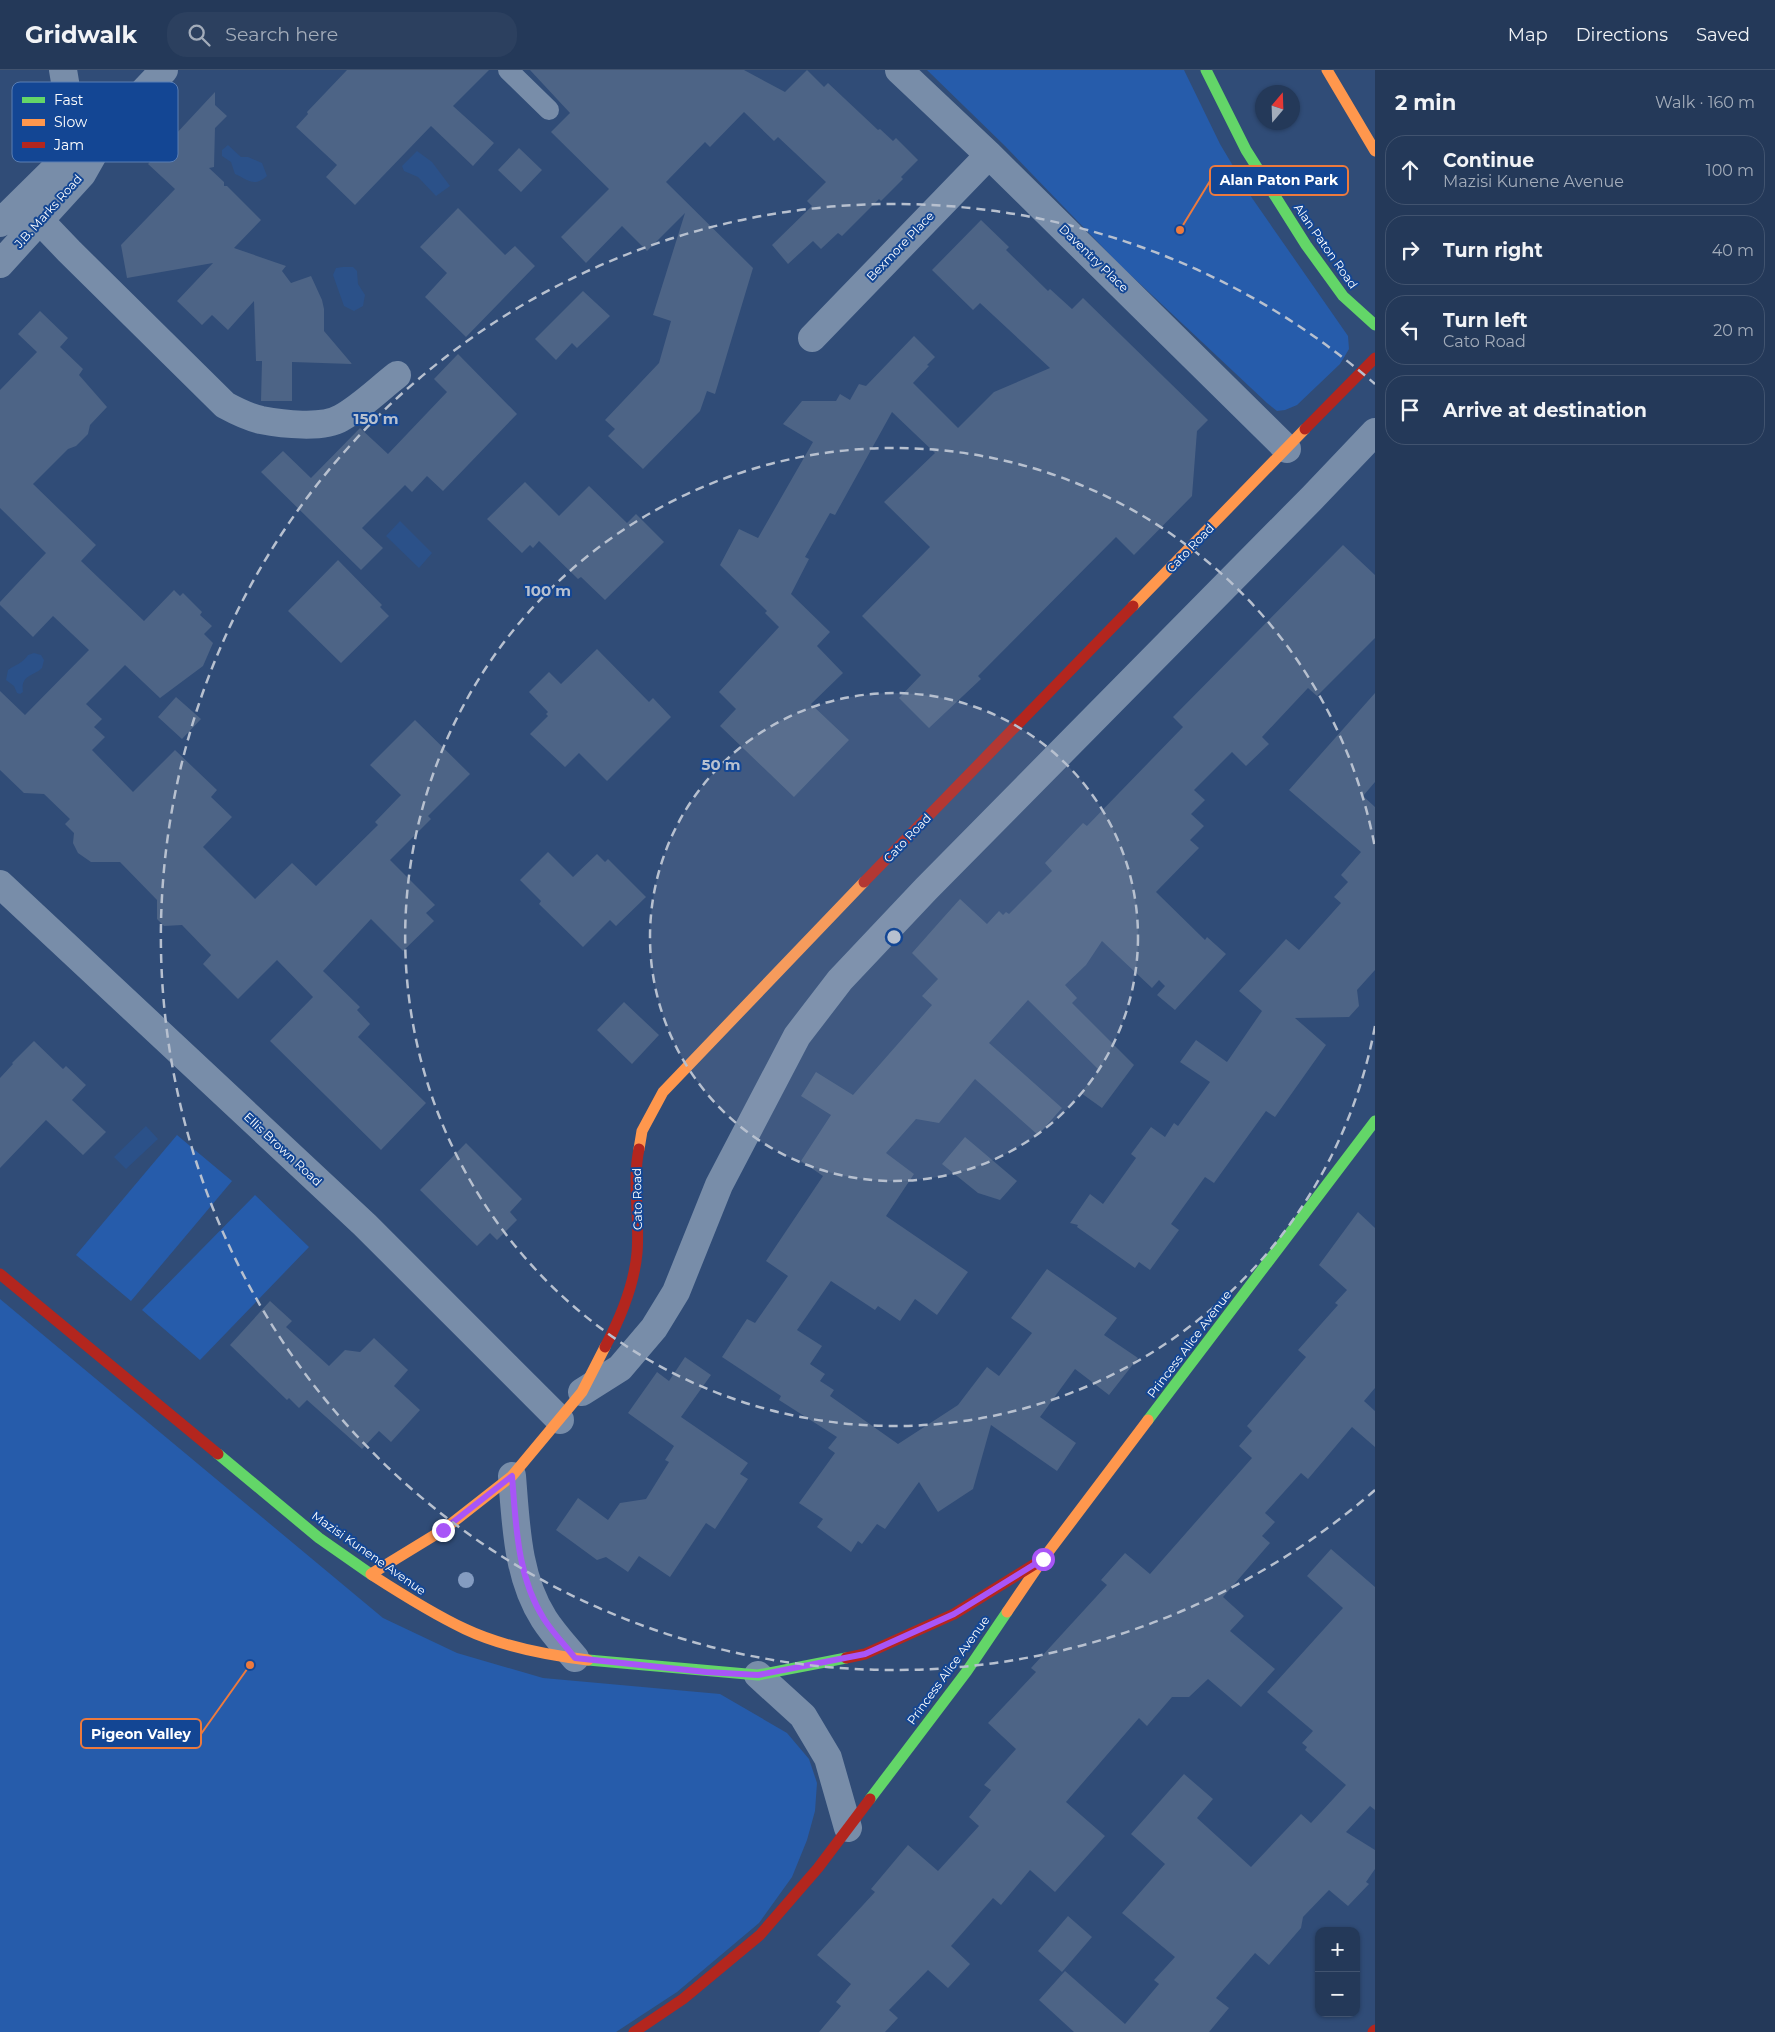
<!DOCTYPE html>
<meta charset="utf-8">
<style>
:root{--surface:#243959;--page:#2c405f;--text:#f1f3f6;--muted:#a3acba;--line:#41536f}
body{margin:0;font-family:Montserrat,sans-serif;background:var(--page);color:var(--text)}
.controls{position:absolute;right:15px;bottom:15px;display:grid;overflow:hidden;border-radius:10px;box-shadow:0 1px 4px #0004}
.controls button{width:45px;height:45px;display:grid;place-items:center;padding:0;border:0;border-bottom:1px solid var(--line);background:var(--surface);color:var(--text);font:25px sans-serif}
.compass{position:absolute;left:1255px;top:15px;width:45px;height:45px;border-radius:50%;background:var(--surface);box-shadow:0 1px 4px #0004;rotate:19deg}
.stop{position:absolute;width:15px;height:15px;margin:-11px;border:4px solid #a855f7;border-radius:50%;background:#fff}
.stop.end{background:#a855f7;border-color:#fff;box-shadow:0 1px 5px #0008}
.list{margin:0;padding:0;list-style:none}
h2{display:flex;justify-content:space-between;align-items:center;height:65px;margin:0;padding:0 20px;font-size:21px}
h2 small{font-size:16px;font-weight:400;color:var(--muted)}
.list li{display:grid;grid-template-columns:32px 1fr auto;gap:15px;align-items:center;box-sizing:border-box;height:70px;margin:0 10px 10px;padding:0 10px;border:1px solid var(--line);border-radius:20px}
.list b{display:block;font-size:19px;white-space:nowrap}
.list p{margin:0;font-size:16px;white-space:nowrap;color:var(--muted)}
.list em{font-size:16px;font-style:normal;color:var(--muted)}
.icon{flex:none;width:28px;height:28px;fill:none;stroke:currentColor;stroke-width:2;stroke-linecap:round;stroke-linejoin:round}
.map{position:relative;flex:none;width:1375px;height:1962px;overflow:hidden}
header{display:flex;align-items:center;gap:30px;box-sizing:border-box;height:70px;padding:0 25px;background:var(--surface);border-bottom:1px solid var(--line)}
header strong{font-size:24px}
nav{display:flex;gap:28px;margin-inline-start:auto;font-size:18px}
.search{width:350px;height:45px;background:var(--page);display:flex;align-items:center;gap:12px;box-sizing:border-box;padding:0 18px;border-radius:20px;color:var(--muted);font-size:19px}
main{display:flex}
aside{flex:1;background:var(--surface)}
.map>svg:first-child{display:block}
.green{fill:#265cab}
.water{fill:#2b5189}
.building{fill:#4d6486}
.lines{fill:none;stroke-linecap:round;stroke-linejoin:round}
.lane{stroke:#788da9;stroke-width:20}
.street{stroke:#788da9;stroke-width:28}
.fast{stroke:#63d668;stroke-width:11}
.slow{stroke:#ff974d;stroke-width:11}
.jam{stroke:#b3261e;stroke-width:11}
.tree{fill:#849cc1}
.route{stroke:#a855f7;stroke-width:6}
.ring{fill:none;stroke:#b7c0cf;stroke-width:2.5;stroke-dasharray:9 6}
.labels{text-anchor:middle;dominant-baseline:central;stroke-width:4;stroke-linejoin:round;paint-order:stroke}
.street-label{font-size:12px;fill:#fff;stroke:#134694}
.key{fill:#134694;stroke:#5a7eb4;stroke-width:1}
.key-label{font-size:14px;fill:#fff}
.centre{fill:#b7c0cf;stroke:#134694;stroke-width:2.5}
.ring-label{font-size:15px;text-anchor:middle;font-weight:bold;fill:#b7c0cf;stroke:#134694;stroke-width:4;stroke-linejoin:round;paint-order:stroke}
.leader{fill:none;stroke:#ed7a3d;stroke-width:2}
.callout-dot{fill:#ed7a3d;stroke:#134694;stroke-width:2}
.callout{fill:#134694;stroke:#ed7a3d;stroke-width:2}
.callout-label{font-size:14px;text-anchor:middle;font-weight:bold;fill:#fff}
</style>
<header>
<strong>Gridwalk</strong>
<div class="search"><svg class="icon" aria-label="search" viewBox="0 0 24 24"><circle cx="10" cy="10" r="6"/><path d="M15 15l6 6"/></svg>Search here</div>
<nav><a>Map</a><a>Directions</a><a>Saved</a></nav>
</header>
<main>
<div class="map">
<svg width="1375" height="1962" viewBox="0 0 1375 1962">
<rect width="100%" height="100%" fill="#304c77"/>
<path class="green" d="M 927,0 L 1184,0 L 1220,74 L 1252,128 L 1348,266 L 1349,279 L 1340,294 L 1297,335 L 1285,340 L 1277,341 L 1267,333 L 1120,195 L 1005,76 Z
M 177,1065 L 232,1111 L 131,1231 L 76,1185 Z
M 255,1125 L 309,1177 L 200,1290 L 142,1240 Z
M 0,1229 L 383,1548 L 457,1583 L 543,1608 L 720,1624 L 787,1663 L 809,1689 L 817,1713 L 815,1741 L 807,1770 L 792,1807 L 759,1853 L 677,1922 L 616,1962 L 0,1962 Z"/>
<path class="water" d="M 228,75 L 241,87 L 248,87 L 262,93 L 267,106 C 254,118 247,109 235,104 L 231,92 L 222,86 L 222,80 Z
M 417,81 L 432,92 L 450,116 L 436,126 L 418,107 L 404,101 L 402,96 Z
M 343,197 L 353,197 L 357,201 L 358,214 L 365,225 L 363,236 L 354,241 L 344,236 L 333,205 L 336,198 Z
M 400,451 L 432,483 L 419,498 L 386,466 Z
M 34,583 L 41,585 L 44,590 L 42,598 C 34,606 20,605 23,622 L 20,624 L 17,623 L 14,616 L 6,610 L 8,600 C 16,594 22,594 28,585 Z
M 146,1056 L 158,1069 L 126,1099 L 114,1087 Z"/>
<path class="building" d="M 347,0 L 489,0 L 453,36 L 494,73 L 473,96 L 431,56 L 355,135 L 326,107 L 337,95 L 296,57 L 308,44 L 307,42 Z
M 530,0 L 744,0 L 785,22 L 807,0 L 824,17 L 828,13 L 878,60 L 880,59 L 893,71 L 896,68 L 918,90 L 901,107 L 903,109 L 881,131 L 879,129 L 842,166 L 838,163 L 821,179 L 813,171 L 788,194 L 772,175 L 812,136 L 807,131 L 826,112 L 778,67 L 774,71 L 744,42 L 710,77 L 705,72 L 666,112 L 753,198 L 715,324 L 707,321 L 700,341 L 643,399 L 608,366 L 615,359 L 605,350 L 659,293 L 671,251 L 653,245 L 685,143 L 647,181 L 622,156 L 586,193 L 561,167 L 609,119 L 551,62 L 570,43 Z
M 215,22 L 215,35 L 227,46 L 215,58 L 214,97 L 209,98 L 224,112 L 224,116 L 227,116 L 261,150 L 234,178 L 286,196 L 282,201 L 291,213 L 311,206 L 322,230 L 324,239 L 324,261 L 352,294 L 292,292 L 292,331 L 261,331 L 262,291 L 256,291 L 254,231 L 228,260 L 212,245 L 202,255 L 177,231 L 213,193 L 127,208 L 121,175 L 175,119 L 148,94 Z
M 519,78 L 542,100 L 521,122 L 498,100 Z
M 458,138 L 505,185 L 515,176 L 535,196 L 466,267 L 425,227 L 447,203 L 420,177 Z
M 981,150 L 1009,177 L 1006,180 L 1048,221 L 1050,219 L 1072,239 L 1083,228 L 1208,350 L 1197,361 L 1192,426 L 1134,485 L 1116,467 L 978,606 L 981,609 L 929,658 L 899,628 L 921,605 L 862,546 L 930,477 L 884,432 L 935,383 L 892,342 L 835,445 L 830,443 L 805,487 L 809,489 L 791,524 L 830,562 L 817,576 L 843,603 L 811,634 L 849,670 L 794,727 L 720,656 L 736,639 L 719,622 L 779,557 L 765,543 L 767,541 L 720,495 L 739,459 L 758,468 L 813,372 L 783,354 L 802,331 L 836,331 L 840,324 L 850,330 L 859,314 L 866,316 L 914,266 L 935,287 L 927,295 L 929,296 L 913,313 L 958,358 L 994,322 L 1050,298 L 980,233 L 973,240 L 932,200 Z
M 583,221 L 610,246 L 577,278 L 572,273 L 556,290 L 535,269 Z
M 40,241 L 68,268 L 60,277 L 83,299 L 79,305 L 107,337 L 90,355 L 88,364 L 76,376 L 68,379 L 33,414 L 96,475 L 81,491 L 144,551 L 174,520 L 180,526 L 183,523 L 202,542 L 200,545 L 212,556 L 204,564 L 213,573 L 203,596 L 160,628 L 125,595 L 86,634 L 102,649 L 94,657 L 105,667 L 92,680 L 133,722 L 175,680 L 217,720 L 211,727 L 232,747 L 203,777 L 255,829 L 292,793 L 316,816 L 378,755 L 375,752 L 401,725 L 370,695 L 415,650 L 470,704 L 428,746 L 431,749 L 390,790 L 435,835 L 426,843 L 434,851 L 403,881 L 371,849 L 323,901 L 360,937 L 357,940 L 370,954 L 358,967 L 426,1033 L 381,1080 L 270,971 L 313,927 L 277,890 L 238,929 L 203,894 L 211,885 L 182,855 L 164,856 L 157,849 L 157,830 L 120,792 L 91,792 L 78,783 L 73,773 L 74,763 L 65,754 L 70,749 L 44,724 L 24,723 L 0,700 L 0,621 L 25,645 L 89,580 L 53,546 L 33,567 L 0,535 L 0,532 L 46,483 L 0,438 L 0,320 L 37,282 L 18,264 Z
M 458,284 L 517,344 L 443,421 L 427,406 L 412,422 L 405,415 L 362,458 L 383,478 L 361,500 L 261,402 L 283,381 L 311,408 L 360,358 L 388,384 L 447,322 L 434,309 Z
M 525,412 L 559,446 L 589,416 L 627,453 L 636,444 L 664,472 L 605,530 L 581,507 L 578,509 L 539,471 L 533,478 L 530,475 L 522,483 L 487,449 Z
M 1343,475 L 1375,505 L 1375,568 L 1317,626 L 1308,618 L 1262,667 L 1269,674 L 1246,696 L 1232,682 L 1194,720 L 1205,730 L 1191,744 L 1204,756 L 1190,770 L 1199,778 L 1156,822 L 1205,870 L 1207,867 L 1226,884 L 1175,940 L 1157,925 L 1165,916 L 1159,910 L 1152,918 L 1102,871 L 1086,895 L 1065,915 L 1077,928 L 1072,933 L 1134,995 L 1102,1038 L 1081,1023 L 1099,1000 L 1028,930 L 989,973 L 1062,1038 L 1038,1065 L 975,1009 L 939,1053 L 916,1049 L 886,1083 L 914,1104 L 886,1146 L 968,1202 L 957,1217 L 937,1245 L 915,1229 L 900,1251 L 878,1236 L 875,1240 L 831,1211 L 797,1260 L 822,1276 L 810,1294 L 825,1304 L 820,1311 L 834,1320 L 830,1326 L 898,1374 L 958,1335 L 987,1297 L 999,1306 L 1032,1263 L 1011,1248 L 1047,1199 L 1117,1248 L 1104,1265 L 1138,1288 L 1109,1325 L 1075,1299 L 1040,1347 L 1076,1373 L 1057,1401 L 991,1355 L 973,1419 L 938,1442 L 919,1412 L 885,1459 L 877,1454 L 862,1474 L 858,1471 L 851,1482 L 817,1457 L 823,1449 L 799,1433 L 835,1383 L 828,1378 L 837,1367 L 779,1330 L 781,1326 L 722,1287 L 747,1249 L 755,1253 L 788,1206 L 766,1191 L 823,1106 L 801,1091 L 831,1045 L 801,1026 L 816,1002 L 853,1025 L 932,935 L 922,926 L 938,909 L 912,883 L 943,848 L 960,829 L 987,854 L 999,841 L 1003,845 L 1006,842 L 1009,844 L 1052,801 L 1045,793 L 1083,753 L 1087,756 L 1183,657 L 1173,647 Z
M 338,490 L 382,535 L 380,537 L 389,546 L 341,593 L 288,541 Z
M 597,579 L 649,632 L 653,628 L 671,647 L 607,711 L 579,683 L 565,697 L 530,664 L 548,646 L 546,644 L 548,642 L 529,622 L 549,602 L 561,614 Z
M 1375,623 L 1375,712 L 1363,726 L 1375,737 L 1375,900 L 1357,920 L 1359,936 L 1349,947 L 1295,948 L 1326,975 L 1275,1047 L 1266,1041 L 1214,1113 L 1205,1107 L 1171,1154 L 1179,1160 L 1150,1200 L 1139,1192 L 1135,1198 L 1077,1157 L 1078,1155 L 1070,1153 L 1090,1124 L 1103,1134 L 1136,1088 L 1131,1084 L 1151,1057 L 1165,1067 L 1174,1053 L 1178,1056 L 1210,1012 L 1180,992 L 1196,970 L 1227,992 L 1262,941 L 1239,921 L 1286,869 L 1299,880 L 1341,833 L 1334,827 L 1348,812 L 1341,805 L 1361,782 L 1289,720 Z
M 176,627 L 201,649 L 182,669 L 158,647 Z
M 548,782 L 573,807 L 597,784 L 605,792 L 608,789 L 646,827 L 616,856 L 610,850 L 583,877 L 539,834 L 541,831 L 520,810 Z
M 624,932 L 659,965 L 632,994 L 597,960 Z
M 34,971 L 63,999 L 66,996 L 86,1015 L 72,1030 L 106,1062 L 83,1085 L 46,1050 L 0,1098 L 0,1008 L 13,994 L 12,993 Z
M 965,1067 L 1017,1111 L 1000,1130 L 978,1123 L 942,1094 Z
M 466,1073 L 522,1129 L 510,1142 L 517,1150 L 497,1170 L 490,1163 L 477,1176 L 420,1120 Z
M 1358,1142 L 1375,1158 L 1375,1318 L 1364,1331 L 1375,1341 L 1375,1377 L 1352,1357 L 1308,1409 L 1301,1403 L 1265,1443 L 1275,1452 L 1262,1466 L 1270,1473 L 1223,1527 L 1244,1546 L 1230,1561 L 1275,1599 L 1241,1637 L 1208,1609 L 1189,1627 L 1172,1627 L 1147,1656 L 1139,1648 L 1066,1732 L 1105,1766 L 1055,1822 L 1030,1800 L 1001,1835 L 993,1828 L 951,1876 L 970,1894 L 948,1918 L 928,1900 L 889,1940 L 898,1948 L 885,1962 L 819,1962 L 841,1936 L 836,1932 L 851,1914 L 817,1885 L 875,1822 L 871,1819 L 908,1775 L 938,1801 L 979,1756 L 969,1747 L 991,1720 L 984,1715 L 1016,1679 L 988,1653 L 1036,1602 L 1031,1598 L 1107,1515 L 1101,1510 L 1125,1483 L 1150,1504 L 1252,1388 L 1239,1376 L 1252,1361 L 1247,1356 L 1306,1287 L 1298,1280 L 1338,1235 L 1335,1233 L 1347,1220 L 1319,1195 Z
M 270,1231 L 292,1251 L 286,1257 L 329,1296 L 345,1280 L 360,1282 L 374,1268 L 408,1300 L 394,1316 L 420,1340 L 391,1372 L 379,1361 L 362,1379 L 307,1330 L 299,1338 L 289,1328 L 287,1330 L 230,1275 Z
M 685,1287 L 711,1305 L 681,1347 L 748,1393 L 740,1404 L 748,1409 L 715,1459 L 706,1453 L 670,1507 L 639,1486 L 628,1502 L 606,1487 L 597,1490 L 556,1460 L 578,1428 L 608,1450 L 620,1433 L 646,1429 L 669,1392 L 665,1390 L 674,1376 L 628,1343 L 657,1302 L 669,1311 Z
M 1331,1479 L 1375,1517 L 1375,1740 L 1370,1736 L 1346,1762 L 1375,1780 L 1375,1799 L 1366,1812 L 1369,1814 L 1348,1836 L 1329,1820 L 1303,1847 L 1301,1858 L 1269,1895 L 1255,1883 L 1216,1928 L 1229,1938 L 1209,1962 L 1074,1962 L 1039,1930 L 1065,1901 L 1125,1954 L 1159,1914 L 1154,1910 L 1175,1887 L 1122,1843 L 1165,1794 L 1131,1764 L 1184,1704 L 1213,1729 L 1197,1748 L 1251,1797 L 1301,1744 L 1311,1753 L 1346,1715 L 1305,1680 L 1307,1677 L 1302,1673 L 1313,1661 L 1267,1622 L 1343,1538 L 1307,1506 Z
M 1068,1846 L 1092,1867 L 1062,1902 L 1038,1881 Z"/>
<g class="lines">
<path class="lane" d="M 508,0 L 549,40"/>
<path class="street" d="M 63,0 L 79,95
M 899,0 L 989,85 L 1287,379
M 22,132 L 69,181 L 225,335 C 236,341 248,347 261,350 C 282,354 323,359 341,348 C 361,337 379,319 397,305
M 0,153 L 76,78 L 103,62
M 0,194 L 82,104 L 107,60 L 164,0
M 812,268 L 989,85
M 0,814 L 365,1155 L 560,1350
M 582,1322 L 620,1298 L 654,1258 L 676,1222 L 719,1115 L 797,966 L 840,910 L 926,819 L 1313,427 L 1375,362
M 512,1406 C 516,1454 517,1507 544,1549 C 553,1563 565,1576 575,1588
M 758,1605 L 803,1646 L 828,1688 L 848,1758"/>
<path class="fast" d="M 1206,0 L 1246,80 L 1306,175 L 1343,226 L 1375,255
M 1148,1350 L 1375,1051
M 218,1384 L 319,1468 L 372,1505
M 588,1590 L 758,1605 L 846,1588
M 870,1729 L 967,1601 L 1007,1542"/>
<path class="slow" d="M 1327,0 L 1375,81
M 1133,536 L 1305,359
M 639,1079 L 642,1061 L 663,1022 L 864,812
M 371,1504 L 443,1460 L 512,1406 L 582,1322 L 605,1277
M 372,1505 C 403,1525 433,1544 465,1559 C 503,1577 546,1585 588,1590
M 1007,1542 L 1043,1489 L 1148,1350"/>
<path class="jam" d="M 1305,359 L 1375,288
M 864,812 L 1133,536
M 0,1204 L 218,1384
M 605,1277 C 620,1249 634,1215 637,1183 C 640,1149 632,1111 639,1079
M 846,1588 L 865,1584 L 954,1544 L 1043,1489
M 634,1962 L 683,1929 L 760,1865 L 818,1798 L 870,1729
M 1373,1962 L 1375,1960"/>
</g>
<circle class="tree" cx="466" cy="1510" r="8"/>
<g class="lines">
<path class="route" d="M 443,1460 L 512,1406 C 516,1454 517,1507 544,1549 C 553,1563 565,1575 575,1588 L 706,1602 L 758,1605 L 865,1584 L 954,1544 L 1043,1489"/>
</g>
<circle cx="894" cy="867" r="244" fill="#b7c0cf" fill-opacity=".12"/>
<g class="ring">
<circle cx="894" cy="867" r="244"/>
<path d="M1375 956A489 489 0 1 1 1375 778"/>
<path d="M1375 1420A733 733 0 1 1 1375 314"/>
</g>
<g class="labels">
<g class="street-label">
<text transform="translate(48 141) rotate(-48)">J.B. Marks Road</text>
<text transform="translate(900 176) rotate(-46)">Bexmore Place</text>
<text transform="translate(1326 176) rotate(55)">Alan Paton Road</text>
<text transform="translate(1094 188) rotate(44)">Daventry Place</text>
<text transform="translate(1190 478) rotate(-46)">Cato Road</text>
<text transform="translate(907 768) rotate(-46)">Cato Road</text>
<text transform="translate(283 1079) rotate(43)">Ellis Brown Road</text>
<text transform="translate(637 1129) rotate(-91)">Cato Road</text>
<text transform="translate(1189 1274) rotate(-53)">Princess Alice Avenue</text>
<text transform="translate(369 1483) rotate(35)">Mazisi Kunene Avenue</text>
<text transform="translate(948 1600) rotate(-54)">Princess Alice Avenue</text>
</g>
</g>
<rect x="12" y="12" width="166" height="80" rx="8" class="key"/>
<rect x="22" y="27" width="23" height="6" fill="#63d668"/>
<rect x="22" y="49" width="23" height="7" fill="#ff974d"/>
<rect x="22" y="72" width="23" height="6" fill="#b3261e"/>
<g class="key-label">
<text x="54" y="35">Fast</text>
<text x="54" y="57">Slow</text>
<text x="54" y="80">Jam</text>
</g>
<circle cx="894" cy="867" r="8" class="centre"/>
<g class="ring-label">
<text x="376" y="354">150 m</text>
<text x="548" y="526">100 m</text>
<text x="721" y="700">50 m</text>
</g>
<path class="leader" d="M1180 160L1210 111M250 1595L201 1664"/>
<g class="callout-dot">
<circle cx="1180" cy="160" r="5"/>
<circle cx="250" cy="1595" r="5"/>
</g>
<g class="callout">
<rect x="1210" y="96" width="138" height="29" rx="5"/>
<rect x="81" y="1649" width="120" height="29" rx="5"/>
</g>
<g class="callout-label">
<text x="1279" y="115">Alan Paton Park</text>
<text x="141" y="1669">Pigeon Valley</text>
</g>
</svg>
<div class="controls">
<button>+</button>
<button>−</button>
</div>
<svg class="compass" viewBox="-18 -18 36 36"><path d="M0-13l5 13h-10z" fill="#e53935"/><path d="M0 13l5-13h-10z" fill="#a3acba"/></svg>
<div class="stop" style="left:1043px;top:1489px"></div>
<div class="stop end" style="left:443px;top:1460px"></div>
</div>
<aside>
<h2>2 min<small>Walk · 160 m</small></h2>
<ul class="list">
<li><svg class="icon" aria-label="ahead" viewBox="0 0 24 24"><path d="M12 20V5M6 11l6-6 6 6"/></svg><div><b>Continue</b><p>Mazisi Kunene Avenue</p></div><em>100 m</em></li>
<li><svg class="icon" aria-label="right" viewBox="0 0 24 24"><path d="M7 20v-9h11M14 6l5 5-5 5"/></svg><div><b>Turn right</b></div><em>40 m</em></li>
<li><svg class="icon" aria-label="left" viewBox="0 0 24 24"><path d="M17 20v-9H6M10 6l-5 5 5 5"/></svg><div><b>Turn left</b><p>Cato Road</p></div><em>20 m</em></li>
<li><svg class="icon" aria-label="arrive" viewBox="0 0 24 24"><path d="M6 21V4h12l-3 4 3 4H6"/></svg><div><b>Arrive at destination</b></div></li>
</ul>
</aside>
</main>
